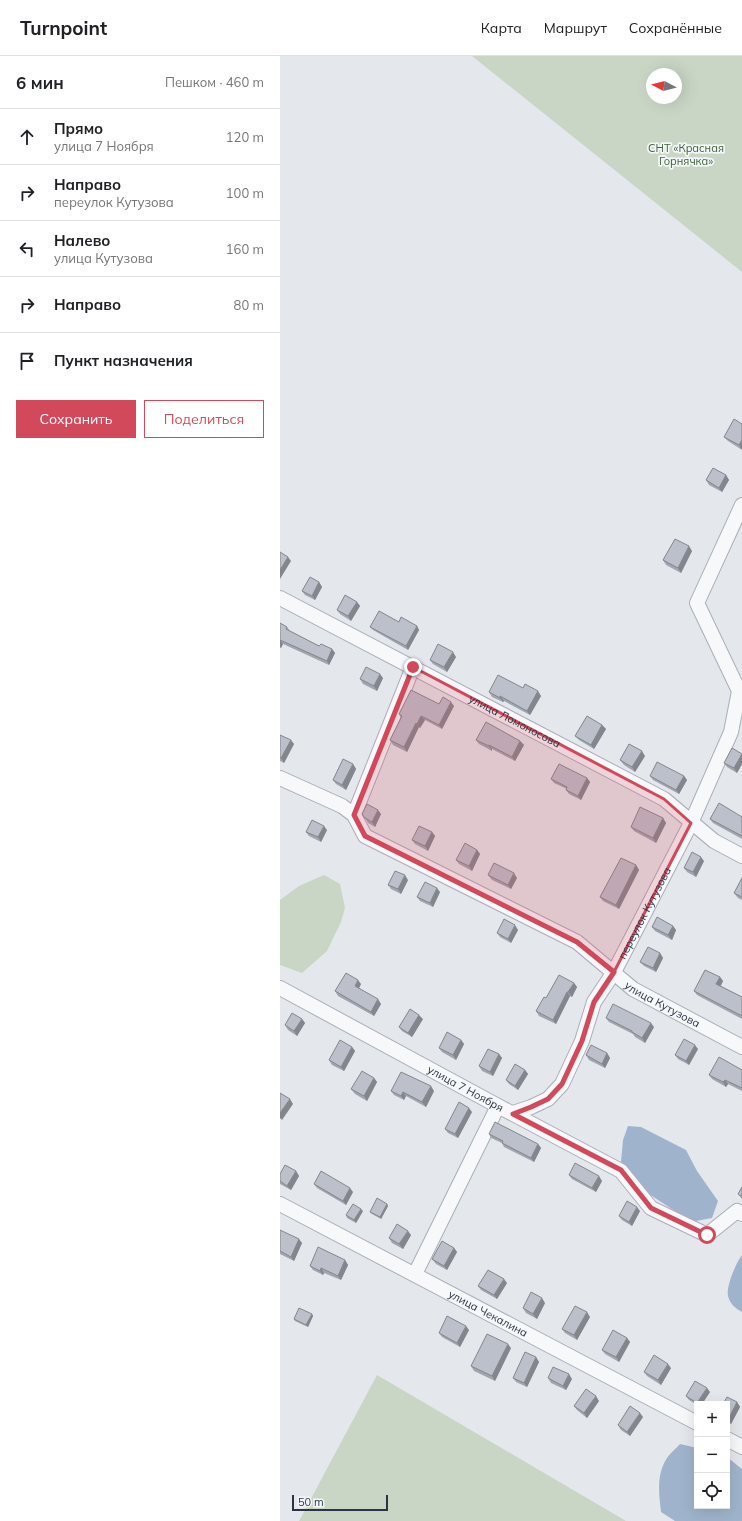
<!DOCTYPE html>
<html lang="ru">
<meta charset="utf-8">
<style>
:root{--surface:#fff;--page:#f6f6f6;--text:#202124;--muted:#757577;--line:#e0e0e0;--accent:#d1495b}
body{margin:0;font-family:Mulish,sans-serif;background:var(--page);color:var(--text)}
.controls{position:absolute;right:12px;bottom:12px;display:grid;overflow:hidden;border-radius:0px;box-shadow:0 4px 16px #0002}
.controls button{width:36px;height:36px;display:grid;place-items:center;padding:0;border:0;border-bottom:1px solid var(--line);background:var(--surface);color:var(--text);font:20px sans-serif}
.compass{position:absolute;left:366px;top:12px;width:36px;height:36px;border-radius:50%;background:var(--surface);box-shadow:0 4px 16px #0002;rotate:277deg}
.scale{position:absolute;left:12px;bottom:10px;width:96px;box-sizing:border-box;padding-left:4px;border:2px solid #2b3445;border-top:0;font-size:11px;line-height:14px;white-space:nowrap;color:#2b3445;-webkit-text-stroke:3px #f4f6f9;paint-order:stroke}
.stop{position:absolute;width:12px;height:12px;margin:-9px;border:3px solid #d1495b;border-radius:50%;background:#fff}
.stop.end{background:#d1495b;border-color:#fff;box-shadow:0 1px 4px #0008}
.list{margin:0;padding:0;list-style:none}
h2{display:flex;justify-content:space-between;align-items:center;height:52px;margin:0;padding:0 16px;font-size:17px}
h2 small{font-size:13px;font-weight:400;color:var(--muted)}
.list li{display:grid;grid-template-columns:26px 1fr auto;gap:12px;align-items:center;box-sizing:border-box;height:56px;padding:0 16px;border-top:1px solid var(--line)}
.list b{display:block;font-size:15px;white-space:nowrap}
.list p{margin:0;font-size:13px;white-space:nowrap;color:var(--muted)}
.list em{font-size:13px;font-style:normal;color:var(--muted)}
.actions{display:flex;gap:8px;padding:12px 16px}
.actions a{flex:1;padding:9px 0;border:1px solid var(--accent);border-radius:0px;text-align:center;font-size:14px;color:var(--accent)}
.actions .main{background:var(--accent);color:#fff}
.icon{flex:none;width:22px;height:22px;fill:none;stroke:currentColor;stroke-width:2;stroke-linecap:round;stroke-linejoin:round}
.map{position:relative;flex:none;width:462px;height:1465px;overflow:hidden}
header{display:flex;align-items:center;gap:24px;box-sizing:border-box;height:56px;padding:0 20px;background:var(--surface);border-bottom:1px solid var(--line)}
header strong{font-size:19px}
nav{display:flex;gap:22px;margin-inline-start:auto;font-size:14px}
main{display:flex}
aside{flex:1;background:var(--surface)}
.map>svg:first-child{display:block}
.green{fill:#c9d6c5;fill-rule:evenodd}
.water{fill:#9fb4cc}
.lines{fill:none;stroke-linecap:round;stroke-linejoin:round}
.minor-casing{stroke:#a9aeb7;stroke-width:16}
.minor{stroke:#f7f8fa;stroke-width:14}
.wall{fill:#a1a5ae}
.shaded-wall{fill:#83868d}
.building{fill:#bbc0ca;stroke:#83868d}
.route{stroke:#d1495b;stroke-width:5}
.marked{fill:#d1495b;fill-opacity:0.2;stroke:#d1495b;stroke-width:3;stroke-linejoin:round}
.labels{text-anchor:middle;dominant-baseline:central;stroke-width:3.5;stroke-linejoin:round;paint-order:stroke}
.park-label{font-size:11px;fill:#3f6138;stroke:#f4f6f9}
.street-label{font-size:11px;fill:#2b3445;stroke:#f4f6f9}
</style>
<header>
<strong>Turnpoint</strong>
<nav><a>Карта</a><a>Маршрут</a><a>Сохранённые</a></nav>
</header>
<main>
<aside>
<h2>6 мин<small>Пешком · 460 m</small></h2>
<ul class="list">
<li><svg class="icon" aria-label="ahead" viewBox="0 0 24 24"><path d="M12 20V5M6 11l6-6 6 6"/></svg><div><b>Прямо</b><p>улица 7 Ноября</p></div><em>120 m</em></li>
<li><svg class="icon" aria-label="right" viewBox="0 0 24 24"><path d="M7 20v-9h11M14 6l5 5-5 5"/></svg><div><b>Направо</b><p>переулок Кутузова</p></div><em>100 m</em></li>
<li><svg class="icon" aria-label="left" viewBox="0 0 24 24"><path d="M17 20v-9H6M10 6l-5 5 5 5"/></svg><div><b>Налево</b><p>улица Кутузова</p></div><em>160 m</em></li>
<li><svg class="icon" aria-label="right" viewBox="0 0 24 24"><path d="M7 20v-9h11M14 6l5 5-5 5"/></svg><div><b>Направо</b></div><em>80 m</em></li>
<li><svg class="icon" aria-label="arrive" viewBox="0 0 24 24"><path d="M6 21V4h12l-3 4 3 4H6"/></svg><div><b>Пункт назначения</b></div></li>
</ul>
<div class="actions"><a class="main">Сохранить</a><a>Поделиться</a></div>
</aside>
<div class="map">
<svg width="462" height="1465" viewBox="0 0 462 1465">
<rect width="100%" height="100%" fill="#e4e7ec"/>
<path class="green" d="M 192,0 L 462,0 L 462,216 ZM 372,18 L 396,18 L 396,42 L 372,42 Z
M 44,819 L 60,828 L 65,852 L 61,866 L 47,895 L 22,917 L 0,909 L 0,844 L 19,830 Z
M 97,1319 L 346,1465 L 19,1465 Z"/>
<path class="water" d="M 348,1070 L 361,1071 L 406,1094 L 417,1115 L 438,1145 L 432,1162 L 416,1165 L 407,1163 L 369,1138 L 341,1106 L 343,1084 Z
M 462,1199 L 462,1256 C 455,1252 450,1248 448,1240 C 446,1230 456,1207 462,1199 Z
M 400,1388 L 417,1392 L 417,1450 L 447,1450 L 447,1401 L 462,1413 L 462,1465 L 395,1465 L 381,1456 C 379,1438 376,1419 387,1402 C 390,1397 396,1393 400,1388 Z"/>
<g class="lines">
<defs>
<g id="minor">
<path id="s1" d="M 0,542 L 384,743 L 434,785 L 462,800"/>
<path id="s2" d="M 0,722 L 62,750 L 74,759 L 85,780 L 297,886 L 353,933 L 462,991"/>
<path d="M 74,759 L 133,611"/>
<path id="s3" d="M 0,932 L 218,1050 L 341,1115 L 371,1152 L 427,1179 L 457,1155 L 462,1158"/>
<path id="s4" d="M 233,1057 L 251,1051 L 268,1043 L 282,1028 L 302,985 L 314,946 L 334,916 L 411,767 L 451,676 L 459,635 L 417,547 L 462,449"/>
<path id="s5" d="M 0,1148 L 417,1367"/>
<path d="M 135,1218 L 218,1050"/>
<path d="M 447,1383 L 462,1391"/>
</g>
</defs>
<use href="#minor" class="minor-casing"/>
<use href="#minor" class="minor"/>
</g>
<path class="wall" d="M 462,368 L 462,394 L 448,385 L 444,381 Z
M 446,419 L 449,424 L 442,436 L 429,429 L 426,424 Z
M 412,495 L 401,517 L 386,509 L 383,504 Z
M 39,526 L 42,531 L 35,544 L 25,539 L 22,535 Z
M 77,546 L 80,550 L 71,565 L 60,558 L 57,554 Z
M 119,566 L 137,570 L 139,574 L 128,594 L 93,574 L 90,571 Z
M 0,567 L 7,571 L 10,575 L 39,590 L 52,593 L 55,597 L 49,609 L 3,588 L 1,592 L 0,591 Z
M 176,601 L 167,616 L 153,608 L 150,604 Z
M 103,622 L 97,635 L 83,628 L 80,623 Z
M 243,632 L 261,640 L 250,659 L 224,645 L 223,646 L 212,641 L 209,636 Z
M 159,648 L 174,650 L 162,673 L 145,664 L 140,672 L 139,671 L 127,696 L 113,689 L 110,684 L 121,662 L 119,658 Z
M 322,669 L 326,673 L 314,693 L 299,684 L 295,680 Z
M 0,679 L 14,688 L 4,707 L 0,705 Z
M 196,684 L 240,685 L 244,689 L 235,705 L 212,693 L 212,695 L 199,688 Z
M 462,698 L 462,708 L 457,717 L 447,711 L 444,707 Z
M 365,700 L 355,716 L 344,709 L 340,704 Z
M 73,708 L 76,713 L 66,734 L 56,728 L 53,724 Z
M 370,720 L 404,720 L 407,724 L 399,738 L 373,724 Z
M 307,722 L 310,726 L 301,744 L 289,738 L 286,734 L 287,733 L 274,727 L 271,723 Z
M 101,758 L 95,771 L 88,767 L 85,762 Z
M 462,761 L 462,783 L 433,767 L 430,763 Z
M 383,762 L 386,767 L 376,787 L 354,775 L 351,771 Z
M 47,774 L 41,786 L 29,780 L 26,776 Z
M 152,776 L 155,780 L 148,795 L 135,788 L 132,784 Z
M 197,794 L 200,798 L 192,815 L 179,808 L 176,804 Z
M 424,805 L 416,821 L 407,816 L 404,812 Z
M 356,809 L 359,814 L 339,853 L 323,845 L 320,841 Z
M 208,819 L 237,822 L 231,833 L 212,824 Z
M 462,822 L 462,844 L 458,842 L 454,837 Z
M 128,824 L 121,838 L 111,833 L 108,829 Z
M 160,836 L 153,851 L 140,845 L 137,841 Z
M 393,870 L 396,874 L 392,884 L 375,875 L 372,871 Z
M 238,874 L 231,887 L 220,881 L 217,877 Z
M 380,897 L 383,902 L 376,916 L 364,910 L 360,906 Z
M 440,921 L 443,925 L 441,930 L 462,941 L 462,963 L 417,939 L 414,935 Z
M 294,927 L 297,931 L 292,941 L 290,940 L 276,968 L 259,960 L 256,955 L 266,942 Z
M 81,928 L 79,932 L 101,948 L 94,960 L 58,940 L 55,935 Z
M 326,962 L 374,971 L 365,987 L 355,981 L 353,978 L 329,966 Z
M 22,963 L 25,967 L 17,980 L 8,974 L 5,969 Z
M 143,963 L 132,981 L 122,975 L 119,971 Z
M 181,984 L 184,988 L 176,1004 L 162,996 L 159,992 Z
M 72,991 L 75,995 L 64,1015 L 52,1009 L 49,1004 Z
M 418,993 L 409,1009 L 398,1003 L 395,999 Z
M 327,997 L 330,1002 L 325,1012 L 309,1004 L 306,999 Z
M 219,998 L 222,1002 L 213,1020 L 202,1015 L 199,1010 Z
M 245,1014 L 248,1018 L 238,1034 L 229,1028 L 226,1024 Z
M 462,1014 L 462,1035 L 448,1028 L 446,1031 L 432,1023 L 429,1019 Z
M 94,1022 L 97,1026 L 87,1045 L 75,1038 L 71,1033 Z
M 111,1035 L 154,1035 L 146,1051 L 126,1040 L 124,1044 L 114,1039 Z
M 192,1056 L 178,1082 L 168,1077 L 165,1073 Z
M 209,1078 L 258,1088 L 261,1092 L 254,1106 L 224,1091 L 222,1087 L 211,1082 Z
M 16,1115 L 19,1120 L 11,1134 L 0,1128 L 0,1118 Z
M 289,1119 L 322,1125 L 316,1136 L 292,1123 Z
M 34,1128 L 73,1136 L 66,1149 L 37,1132 Z
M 462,1131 L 462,1143 L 458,1138 Z
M 107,1148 L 108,1150 L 101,1163 L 92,1158 L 90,1156 Z
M 83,1155 L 76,1167 L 67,1162 L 66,1159 Z
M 360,1155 L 352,1170 L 342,1164 L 339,1160 Z
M 0,1174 L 22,1187 L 14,1205 L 0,1198 Z
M 131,1179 L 123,1193 L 112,1187 L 109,1182 Z
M 174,1192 L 177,1196 L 167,1214 L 156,1208 L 152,1203 Z
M 65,1204 L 68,1209 L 61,1224 L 44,1217 L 43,1219 L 33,1214 L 30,1210 Z
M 227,1227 L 217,1243 L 201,1234 L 198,1230 Z
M 265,1247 L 257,1263 L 246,1257 L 243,1252 Z
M 32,1258 L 33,1260 L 28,1271 L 15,1265 L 14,1263 Z
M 310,1261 L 297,1284 L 285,1277 L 282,1273 Z
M 189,1274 L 180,1291 L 162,1281 L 159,1277 Z
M 347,1282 L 350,1286 L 339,1306 L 325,1298 L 322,1294 Z
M 231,1292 L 215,1325 L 194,1315 L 191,1310 Z
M 256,1301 L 259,1306 L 247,1331 L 236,1326 L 233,1322 Z
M 391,1312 L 381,1329 L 367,1320 L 364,1316 Z
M 268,1322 L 292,1323 L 286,1334 L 271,1327 Z
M 430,1336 L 422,1348 L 417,1348 L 417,1349 L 409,1344 L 406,1340 Z
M 319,1345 L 307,1362 L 297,1354 L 294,1350 Z
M 457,1346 L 460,1351 L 451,1368 L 447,1366 L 447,1348 Z
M 363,1361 L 350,1380 L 341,1374 L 338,1369 Z"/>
<path class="shaded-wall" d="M 462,384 L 462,394 L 459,389 Z
M 446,419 L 449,424 L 442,436 L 439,432 Z
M 409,490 L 412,495 L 401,517 L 398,512 Z
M 8,501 L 11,505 L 0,523 L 0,514 Z
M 39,526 L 42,531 L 35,544 L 32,540 Z
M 77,546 L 80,550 L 71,565 L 68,560 Z
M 137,570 L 139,574 L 128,594 L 126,590 Z
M 0,585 L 0,584 L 3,588 L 1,592 L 0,591 Z
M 52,593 L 55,597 L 49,609 L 47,605 Z
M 173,596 L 176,601 L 167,616 L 164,611 Z
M 100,618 L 103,622 L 97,635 L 94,630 Z
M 258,635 L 261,640 L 250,659 L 247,655 Z
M 220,640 L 224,645 L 223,646 L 220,642 Z
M 171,646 L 174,650 L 162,673 L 159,669 Z
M 141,660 L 145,664 L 140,672 L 137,668 Z
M 136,667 L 139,671 L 127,696 L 124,691 Z
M 322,669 L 326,673 L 314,693 L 311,689 Z
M 11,684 L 14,688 L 4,707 L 1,702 Z
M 240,685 L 244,689 L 235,705 L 232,701 Z
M 209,689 L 212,693 L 212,695 L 209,690 Z
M 362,695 L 365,700 L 355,716 L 352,711 Z
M 462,698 L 462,708 L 457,717 L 454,712 Z
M 73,708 L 76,713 L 66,734 L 62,729 Z
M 404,720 L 407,724 L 399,738 L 396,734 Z
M 307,722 L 310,726 L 301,744 L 298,740 Z
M 98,754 L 101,758 L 95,771 L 92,766 Z
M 383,762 L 386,767 L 376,787 L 373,782 Z
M 44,770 L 47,774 L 41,786 L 38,781 Z
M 152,776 L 155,780 L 148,795 L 145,790 Z
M 197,794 L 200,798 L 192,815 L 189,810 Z
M 421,801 L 424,805 L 416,821 L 413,816 Z
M 356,809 L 359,814 L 339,853 L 336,849 Z
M 234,817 L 237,822 L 231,833 L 228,829 Z
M 125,819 L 128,824 L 121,838 L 118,833 Z
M 157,832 L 160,836 L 153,851 L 150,847 Z
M 235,869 L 238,874 L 231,887 L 228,883 Z
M 393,870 L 396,874 L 392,884 L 388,879 Z
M 380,897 L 383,902 L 376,916 L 373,912 Z
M 440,921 L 443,925 L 439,932 L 436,928 Z
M 78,924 L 81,928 L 78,934 L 75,930 Z
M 294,927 L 297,931 L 292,941 L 288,936 Z
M 287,936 L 290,940 L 276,968 L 273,964 Z
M 98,943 L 101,948 L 94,960 L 91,956 Z
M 139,959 L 143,963 L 132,981 L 128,977 Z
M 22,963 L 25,967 L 17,980 L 14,975 Z
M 371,967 L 374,971 L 365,987 L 362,982 Z
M 181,984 L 184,988 L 176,1004 L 173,999 Z
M 415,989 L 418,993 L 409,1009 L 406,1005 Z
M 72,991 L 75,995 L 64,1015 L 61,1011 Z
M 327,997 L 330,1002 L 325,1012 L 322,1008 Z
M 219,998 L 222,1002 L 213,1020 L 210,1016 Z
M 245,1014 L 248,1018 L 238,1034 L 235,1030 Z
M 94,1022 L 97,1026 L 87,1045 L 84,1040 Z
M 445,1024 L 448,1028 L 446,1031 L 443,1026 Z
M 151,1030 L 154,1035 L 146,1051 L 142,1046 Z
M 123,1036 L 126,1040 L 124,1044 L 121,1040 Z
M 10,1043 L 13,1048 L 2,1064 L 0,1062 L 0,1057 Z
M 189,1052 L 192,1056 L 178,1082 L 175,1078 Z
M 258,1088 L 261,1092 L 254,1106 L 251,1102 Z
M 16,1115 L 19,1120 L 11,1134 L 7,1130 Z
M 319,1120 L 322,1125 L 316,1136 L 312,1132 Z
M 70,1132 L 73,1136 L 66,1149 L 63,1145 Z
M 107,1148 L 108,1150 L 101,1163 L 100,1161 Z
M 357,1151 L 360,1155 L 352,1170 L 349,1166 Z
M 81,1153 L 83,1155 L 76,1167 L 74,1164 Z
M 128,1175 L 131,1179 L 123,1193 L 119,1188 Z
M 19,1183 L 22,1187 L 14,1205 L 11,1201 Z
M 174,1192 L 177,1196 L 167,1214 L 164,1210 Z
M 65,1204 L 68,1209 L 61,1224 L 58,1220 Z
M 41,1212 L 44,1217 L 43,1219 L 40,1215 Z
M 224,1223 L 227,1227 L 217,1243 L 214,1239 Z
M 262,1242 L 265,1247 L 257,1263 L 253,1258 Z
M 307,1256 L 310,1261 L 297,1284 L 294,1279 Z
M 32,1258 L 33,1260 L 28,1271 L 26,1269 Z
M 186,1270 L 189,1274 L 180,1291 L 177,1287 Z
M 347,1282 L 350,1286 L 339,1306 L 336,1301 Z
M 228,1288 L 231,1292 L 215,1325 L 212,1320 Z
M 256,1301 L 259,1306 L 247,1331 L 244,1327 Z
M 388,1308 L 391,1312 L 381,1329 L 378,1324 Z
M 289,1318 L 292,1323 L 286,1334 L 283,1330 Z
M 427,1332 L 430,1336 L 422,1348 L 418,1348 L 417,1347 Z
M 316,1340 L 319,1345 L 307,1362 L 304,1357 Z
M 457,1346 L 460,1351 L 451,1368 L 448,1364 Z
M 360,1357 L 363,1361 L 350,1380 L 347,1376 Z"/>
<path class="building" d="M 454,363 L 462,368 L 462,384 L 459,389 L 444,381 Z
M 433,412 L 446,419 L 439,432 L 426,424 Z
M 395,483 L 409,490 L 398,512 L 383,504 Z
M 0,496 L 8,501 L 0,514 Z
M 30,521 L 39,526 L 32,540 L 22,535 Z
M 65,539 L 77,546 L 68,560 L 57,554 Z
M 99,555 L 119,566 L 121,561 L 137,570 L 126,590 L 90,571 Z
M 0,567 L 7,571 L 6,573 L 39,590 L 41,588 L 52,593 L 47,605 L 0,584 L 0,585 Z
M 158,588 L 173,596 L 164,611 L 150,604 Z
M 86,611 L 100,618 L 94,630 L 80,623 Z
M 218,619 L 243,632 L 245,628 L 258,635 L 247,655 L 220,640 L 220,642 L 209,636 Z
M 131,634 L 159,648 L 163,641 L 171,646 L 159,669 L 141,660 L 137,668 L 136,667 L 124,691 L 110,684 L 122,660 L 119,658 Z
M 307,660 L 322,669 L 311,689 L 295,680 Z
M 206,666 L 240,685 L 232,701 L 209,689 L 209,690 L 196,684 Z
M 0,679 L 11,684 L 1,702 L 0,702 Z
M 349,688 L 362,695 L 352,711 L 340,704 Z
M 452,692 L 462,698 L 454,712 L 444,707 Z
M 63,703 L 73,708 L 62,729 L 53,724 Z
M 377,706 L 404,720 L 396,734 L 370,720 Z
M 279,708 L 307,722 L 298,740 L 286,734 L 287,731 L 271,723 Z
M 439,747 L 462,761 L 462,780 L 430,763 Z
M 87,748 L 98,754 L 92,766 L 85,762 L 82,758 Z
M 360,751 L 383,762 L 373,782 L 351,771 Z
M 32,764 L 44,770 L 38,781 L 26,776 Z
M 139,770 L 152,776 L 145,790 L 132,784 Z
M 185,787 L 197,794 L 189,810 L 176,804 Z
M 412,796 L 421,801 L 413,816 L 404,812 Z
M 341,802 L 356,809 L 336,849 L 320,841 Z
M 214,807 L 234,817 L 228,829 L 208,819 Z
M 115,815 L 125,819 L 118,833 L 108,829 Z
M 462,822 L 462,841 L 454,837 Z
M 145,826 L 157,832 L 150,847 L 137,841 Z
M 377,861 L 393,870 L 388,879 L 372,871 Z
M 224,863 L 235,869 L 228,883 L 217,877 Z
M 368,891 L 380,897 L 373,912 L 360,906 Z
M 425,914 L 440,921 L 436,928 L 462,941 L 462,960 L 414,935 Z
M 66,917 L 78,924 L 75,930 L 98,943 L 91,956 L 55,935 Z
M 279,919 L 294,927 L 288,936 L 287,936 L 273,964 L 256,955 L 264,941 L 266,942 Z
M 333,948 L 371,967 L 362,982 L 352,976 L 352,975 L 326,962 Z
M 130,953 L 139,959 L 128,977 L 119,971 Z
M 12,957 L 22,963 L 14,975 L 5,969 Z
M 167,976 L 181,984 L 173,999 L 159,992 Z
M 404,983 L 415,989 L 406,1005 L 395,999 Z
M 60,984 L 72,991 L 61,1011 L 49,1004 Z
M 311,989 L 327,997 L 322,1008 L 306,999 Z
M 208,993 L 219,998 L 210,1016 L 199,1010 Z
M 439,1001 L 462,1014 L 462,1032 L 445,1024 L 443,1026 L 429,1019 Z
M 235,1008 L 245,1014 L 235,1030 L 226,1024 Z
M 82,1015 L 94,1022 L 84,1040 L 71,1033 Z
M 121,1016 L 151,1030 L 142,1046 L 123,1036 L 121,1040 L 111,1035 Z
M 0,1037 L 10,1043 L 0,1057 Z
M 179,1046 L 189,1052 L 175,1078 L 165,1073 Z
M 215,1066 L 258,1088 L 251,1102 L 222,1087 L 223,1085 L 209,1078 Z
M 295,1107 L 319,1120 L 312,1132 L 289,1119 Z
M 5,1109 L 16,1115 L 7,1130 L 0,1125 L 0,1118 Z
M 41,1115 L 70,1132 L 63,1145 L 34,1128 Z
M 462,1131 L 462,1141 L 458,1138 Z
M 97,1142 L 107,1148 L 100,1161 L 90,1156 Z
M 347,1145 L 357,1151 L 349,1166 L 339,1160 Z
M 73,1148 L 81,1153 L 74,1164 L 66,1159 Z
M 117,1168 L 128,1175 L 119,1188 L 109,1182 Z
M 0,1174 L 19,1183 L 11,1201 L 0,1195 Z
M 162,1185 L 174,1192 L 164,1210 L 152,1203 Z
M 38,1191 L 65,1204 L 58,1220 L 41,1212 L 40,1215 L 30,1210 Z
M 208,1214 L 224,1223 L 214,1239 L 198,1230 Z
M 251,1236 L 262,1242 L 253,1258 L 243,1252 Z
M 295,1250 L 307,1256 L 294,1279 L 282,1273 Z
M 19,1252 L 32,1258 L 26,1269 L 14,1263 Z
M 167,1260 L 186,1270 L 177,1287 L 159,1277 Z
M 333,1274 L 347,1282 L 336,1301 L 322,1294 Z
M 207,1278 L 228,1288 L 212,1320 L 191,1310 Z
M 245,1296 L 256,1301 L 244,1327 L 233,1322 Z
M 374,1299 L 388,1308 L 378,1324 L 364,1316 Z
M 273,1311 L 289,1318 L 283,1330 L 268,1322 Z
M 415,1325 L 427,1332 L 417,1347 L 406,1340 Z
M 306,1333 L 316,1340 L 304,1357 L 294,1350 Z
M 447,1341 L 457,1346 L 448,1364 L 447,1363 L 447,1348 L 443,1348 Z
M 350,1350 L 360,1357 L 347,1376 L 338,1369 Z"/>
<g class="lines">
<path class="route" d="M 133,611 L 74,759 L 85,780 L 297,886 L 334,916 L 314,946 L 302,985 L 282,1028 L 268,1043 L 251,1051 L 233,1058 L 341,1114 L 371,1152 L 427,1179"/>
</g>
<path class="marked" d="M 133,611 L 384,743 L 411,767 L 334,916 L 297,886 L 85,780 L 74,759 Z"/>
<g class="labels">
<g class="park-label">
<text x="406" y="92">СНТ «Красная<tspan x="406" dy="13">Горнячка»</tspan></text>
</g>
<g class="street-label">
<text stroke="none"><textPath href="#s1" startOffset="265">улица Ломоносова</textPath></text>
<text stroke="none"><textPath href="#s4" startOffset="249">переулок Кутузова</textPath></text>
<text stroke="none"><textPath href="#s2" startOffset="450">улица Кутузова</textPath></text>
<text stroke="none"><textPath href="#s3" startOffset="211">улица 7 Ноября</textPath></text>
<text stroke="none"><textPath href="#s5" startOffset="235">улица Чекалина</textPath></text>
</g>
</g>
</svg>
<div class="controls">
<button>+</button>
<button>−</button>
<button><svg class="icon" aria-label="locate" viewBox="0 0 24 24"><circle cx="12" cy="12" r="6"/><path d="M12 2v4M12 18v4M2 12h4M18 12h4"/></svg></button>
</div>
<svg class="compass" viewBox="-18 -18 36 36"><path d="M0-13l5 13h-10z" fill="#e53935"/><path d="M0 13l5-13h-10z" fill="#757577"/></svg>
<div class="scale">50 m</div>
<div class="stop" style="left:427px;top:1179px"></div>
<div class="stop end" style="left:133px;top:611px"></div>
</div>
</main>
